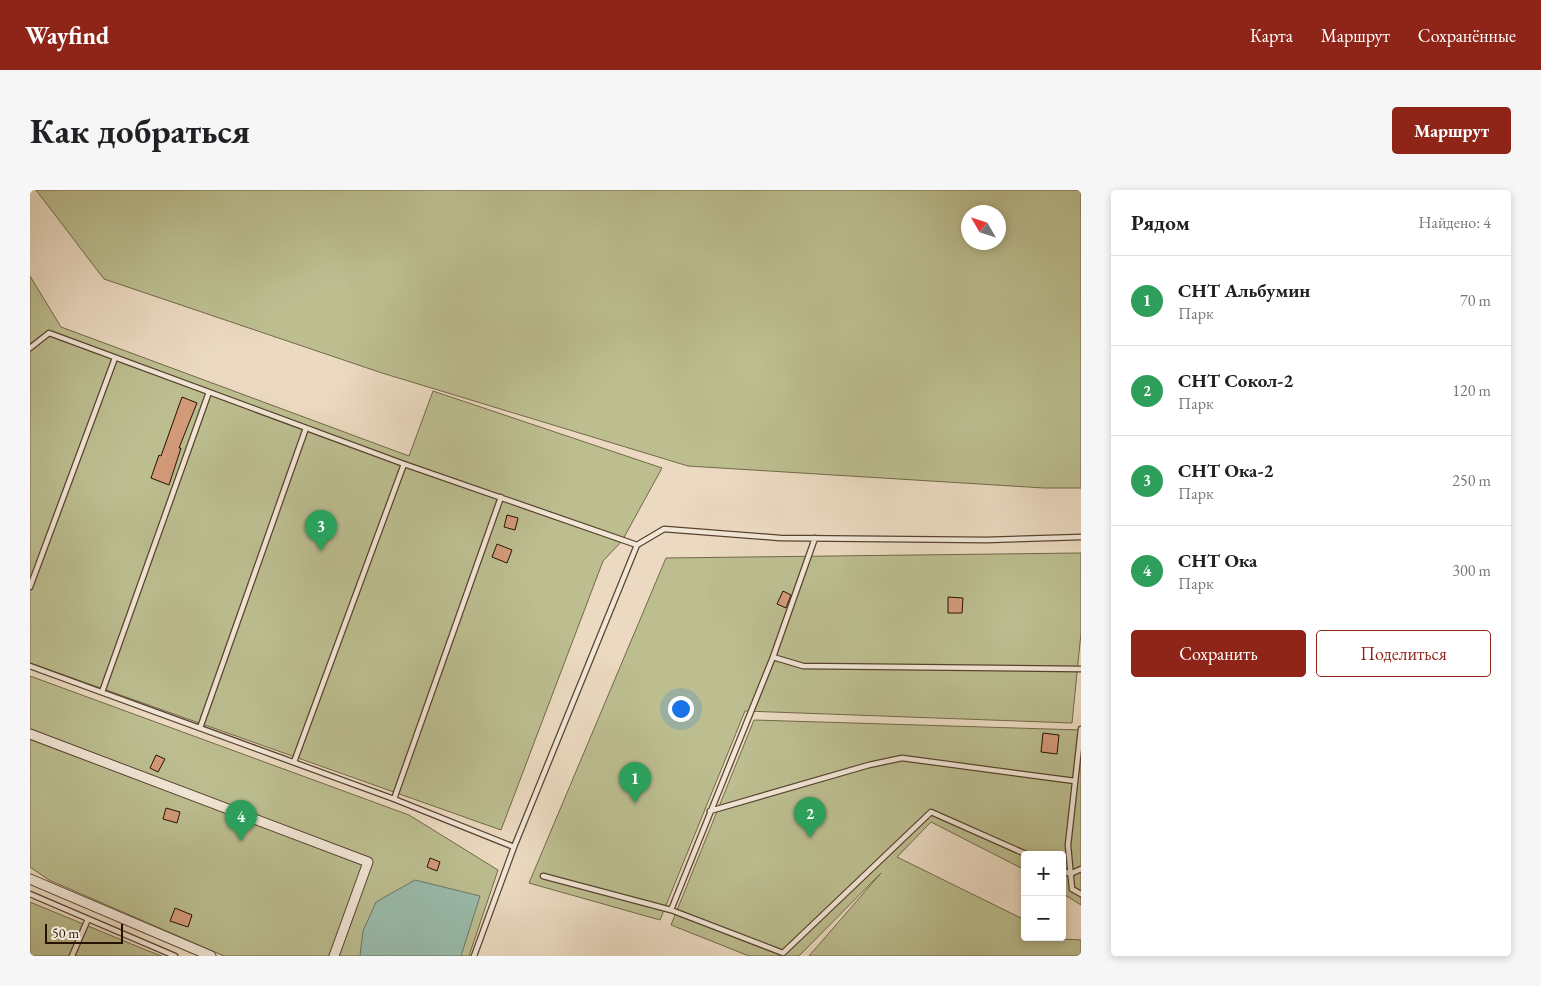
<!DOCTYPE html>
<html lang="ru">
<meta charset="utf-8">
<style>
:root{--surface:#fff;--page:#f6f6f6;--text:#202124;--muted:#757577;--line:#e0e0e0;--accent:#8f2418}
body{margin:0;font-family:"EB Garamond",serif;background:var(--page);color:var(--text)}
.controls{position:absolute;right:15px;bottom:15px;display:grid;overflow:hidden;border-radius:5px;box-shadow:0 2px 8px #0003}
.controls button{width:45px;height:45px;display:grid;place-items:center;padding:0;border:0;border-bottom:1px solid var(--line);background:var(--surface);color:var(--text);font:25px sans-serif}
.compass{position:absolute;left:931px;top:15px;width:45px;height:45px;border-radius:50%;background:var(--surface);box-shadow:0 2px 8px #0003;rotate:309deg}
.scale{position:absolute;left:15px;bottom:12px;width:78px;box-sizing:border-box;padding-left:5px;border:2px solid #271100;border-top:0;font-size:14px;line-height:18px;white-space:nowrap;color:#271100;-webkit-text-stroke:4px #f2e7d7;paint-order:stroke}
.you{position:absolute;left:650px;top:518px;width:18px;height:18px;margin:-12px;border:4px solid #fff;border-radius:50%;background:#1a73e8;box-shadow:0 0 0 8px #1a73e833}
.badge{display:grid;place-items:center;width:32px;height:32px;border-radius:50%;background:var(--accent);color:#fff;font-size:16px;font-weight:700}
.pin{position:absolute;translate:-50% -41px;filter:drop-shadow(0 1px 2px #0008)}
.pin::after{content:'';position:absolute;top:26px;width:18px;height:15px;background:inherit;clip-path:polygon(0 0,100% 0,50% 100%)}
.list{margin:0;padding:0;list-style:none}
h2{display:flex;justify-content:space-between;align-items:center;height:65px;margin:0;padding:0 20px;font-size:21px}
h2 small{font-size:16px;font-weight:400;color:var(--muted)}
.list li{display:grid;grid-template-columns:32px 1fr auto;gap:15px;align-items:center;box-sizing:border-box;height:90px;padding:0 20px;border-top:1px solid var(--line)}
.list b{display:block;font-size:19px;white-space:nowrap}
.list p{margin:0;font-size:16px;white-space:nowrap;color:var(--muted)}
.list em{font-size:16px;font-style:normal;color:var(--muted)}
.actions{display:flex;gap:10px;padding:15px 20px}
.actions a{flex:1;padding:11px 0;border:1px solid var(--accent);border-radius:5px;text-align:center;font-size:18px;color:var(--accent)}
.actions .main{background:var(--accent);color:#fff}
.map{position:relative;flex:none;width:1051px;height:766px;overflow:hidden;border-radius:5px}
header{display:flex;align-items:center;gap:30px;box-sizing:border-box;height:70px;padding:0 25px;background:var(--accent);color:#fff}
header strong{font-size:24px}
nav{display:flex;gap:28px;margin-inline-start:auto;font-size:18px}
.intro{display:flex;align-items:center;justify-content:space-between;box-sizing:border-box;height:120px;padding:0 30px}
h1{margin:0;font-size:35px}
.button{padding:12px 22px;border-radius:5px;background:var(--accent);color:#fff;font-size:18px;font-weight:700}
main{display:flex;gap:30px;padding:0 30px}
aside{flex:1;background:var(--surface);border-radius:5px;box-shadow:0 2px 8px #0003}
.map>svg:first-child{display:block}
.green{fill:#bcbe90;stroke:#726848;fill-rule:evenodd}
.water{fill:#99bbac;stroke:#6b7767}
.building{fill:#d39a7a;stroke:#271100}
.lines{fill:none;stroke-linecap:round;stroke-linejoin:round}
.lane-casing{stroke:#584330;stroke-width:7}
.street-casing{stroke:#584330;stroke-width:11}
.lane{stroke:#f2e7d7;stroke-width:4.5}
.street{stroke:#f2e7d7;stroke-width:9}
</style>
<header>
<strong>Wayfind</strong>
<nav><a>Карта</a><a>Маршрут</a><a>Сохранённые</a></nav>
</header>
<div class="intro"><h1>Как добраться</h1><a class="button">Маршрут</a></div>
<main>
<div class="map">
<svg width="1051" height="766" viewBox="0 0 1051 766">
<rect width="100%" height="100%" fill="#ebdac1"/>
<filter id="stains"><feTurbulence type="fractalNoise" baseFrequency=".004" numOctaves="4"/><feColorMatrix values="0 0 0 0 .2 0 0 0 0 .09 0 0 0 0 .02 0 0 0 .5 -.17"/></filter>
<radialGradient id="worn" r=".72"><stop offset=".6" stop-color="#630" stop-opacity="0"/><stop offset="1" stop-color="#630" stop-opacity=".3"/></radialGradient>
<path class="green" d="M 6,0 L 1051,0 L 1051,298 L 1014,298 L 658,276 L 352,183 L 74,89 ZM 968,22 L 968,52 L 938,52 L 938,22 Z
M 0,86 L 31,137 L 379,266 L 403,201 L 632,278 L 592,351 L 573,371 L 471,640 L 0,473 Z
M 1051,363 L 1051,443 L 1042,533 L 715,521 L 630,730 L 499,693 L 636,368 Z
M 0,486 L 379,625 L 468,680 L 439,766 L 194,766 L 19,690 L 0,677 Z
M 724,530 L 1051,540 L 1051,715 L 1032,703 L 1032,665 L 995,665 L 995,680 L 901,632 L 867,667 L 995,730 L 995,747 L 1029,747 L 1032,749 L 1051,750 L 1051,766 L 779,766 L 851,683 L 769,766 L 719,766 L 641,735 Z
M 0,712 L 116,760 L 132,766 L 0,766 Z"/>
<path class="water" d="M 385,690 L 450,706 L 431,766 L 330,766 L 333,741 L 346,712 Z"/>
<path class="building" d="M 152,207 L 167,213 L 149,258 L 151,258 L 139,295 L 121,288 L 129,265 L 131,266 Z
M 477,325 L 488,328 L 485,340 L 474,337 Z
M 467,354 L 482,360 L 477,373 L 462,367 Z
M 753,401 L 761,405 L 756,418 L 747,414 Z
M 918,407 L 933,408 L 932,423 L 918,423 Z
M 1013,543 L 1029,545 L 1027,564 L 1011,562 Z
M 126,565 L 135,569 L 128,582 L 120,578 Z
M 136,618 L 150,622 L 147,633 L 133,629 Z
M 400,668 L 410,672 L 407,681 L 397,677 Z
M 145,718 L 162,725 L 158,737 L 140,731 Z"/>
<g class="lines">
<defs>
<path id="lane" d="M 0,158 L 19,143 L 374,274 L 607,355
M 0,397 L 85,168
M 743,467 L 773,476 L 1051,479
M 0,476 L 364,609 L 484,657
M 72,502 L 179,202
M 170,538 L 276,238
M 1051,539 L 1038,655 L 1042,699 L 1051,704
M 264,572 L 374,274
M 364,609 L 471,307
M 680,621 L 839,575 L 872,568 L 1045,591
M 1032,680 L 1040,684 L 1051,679
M 513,686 L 641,720 L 753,763 L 901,622 L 998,665
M 0,704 L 145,766
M 641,720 L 743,467 L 785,348
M 42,766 L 58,729
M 444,766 L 484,657 L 607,355 L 634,339 L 750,348 L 956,350 L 1051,347"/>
<path id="street" d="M 0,544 L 338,672 L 304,766
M 0,689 L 181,766"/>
</defs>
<use href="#lane" class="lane-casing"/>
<use href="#street" class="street-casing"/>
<use href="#lane" class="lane"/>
<use href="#street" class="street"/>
</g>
<rect width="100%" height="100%" filter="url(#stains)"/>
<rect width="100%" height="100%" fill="url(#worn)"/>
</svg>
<div class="controls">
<button>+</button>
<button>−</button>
</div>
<svg class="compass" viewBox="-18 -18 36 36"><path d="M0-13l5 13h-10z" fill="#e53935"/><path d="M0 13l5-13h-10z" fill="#757577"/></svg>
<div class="scale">50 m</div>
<div class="you"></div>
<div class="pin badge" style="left:605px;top:613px;background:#2e9e5b">1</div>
<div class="pin badge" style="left:780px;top:648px;background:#2e9e5b">2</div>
<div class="pin badge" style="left:291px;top:361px;background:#2e9e5b">3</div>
<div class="pin badge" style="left:211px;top:651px;background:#2e9e5b">4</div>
</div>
<aside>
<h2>Рядом<small>Найдено: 4</small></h2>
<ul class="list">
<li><span class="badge" style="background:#2e9e5b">1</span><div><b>СНТ Альбумин</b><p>Парк</p></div><em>70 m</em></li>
<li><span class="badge" style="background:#2e9e5b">2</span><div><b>СНТ Сокол-2</b><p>Парк</p></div><em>120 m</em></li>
<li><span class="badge" style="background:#2e9e5b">3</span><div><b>СНТ Ока-2</b><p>Парк</p></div><em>250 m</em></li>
<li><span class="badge" style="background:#2e9e5b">4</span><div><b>СНТ Ока</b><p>Парк</p></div><em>300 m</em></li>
</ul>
<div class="actions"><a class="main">Сохранить</a><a>Поделиться</a></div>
</aside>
</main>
